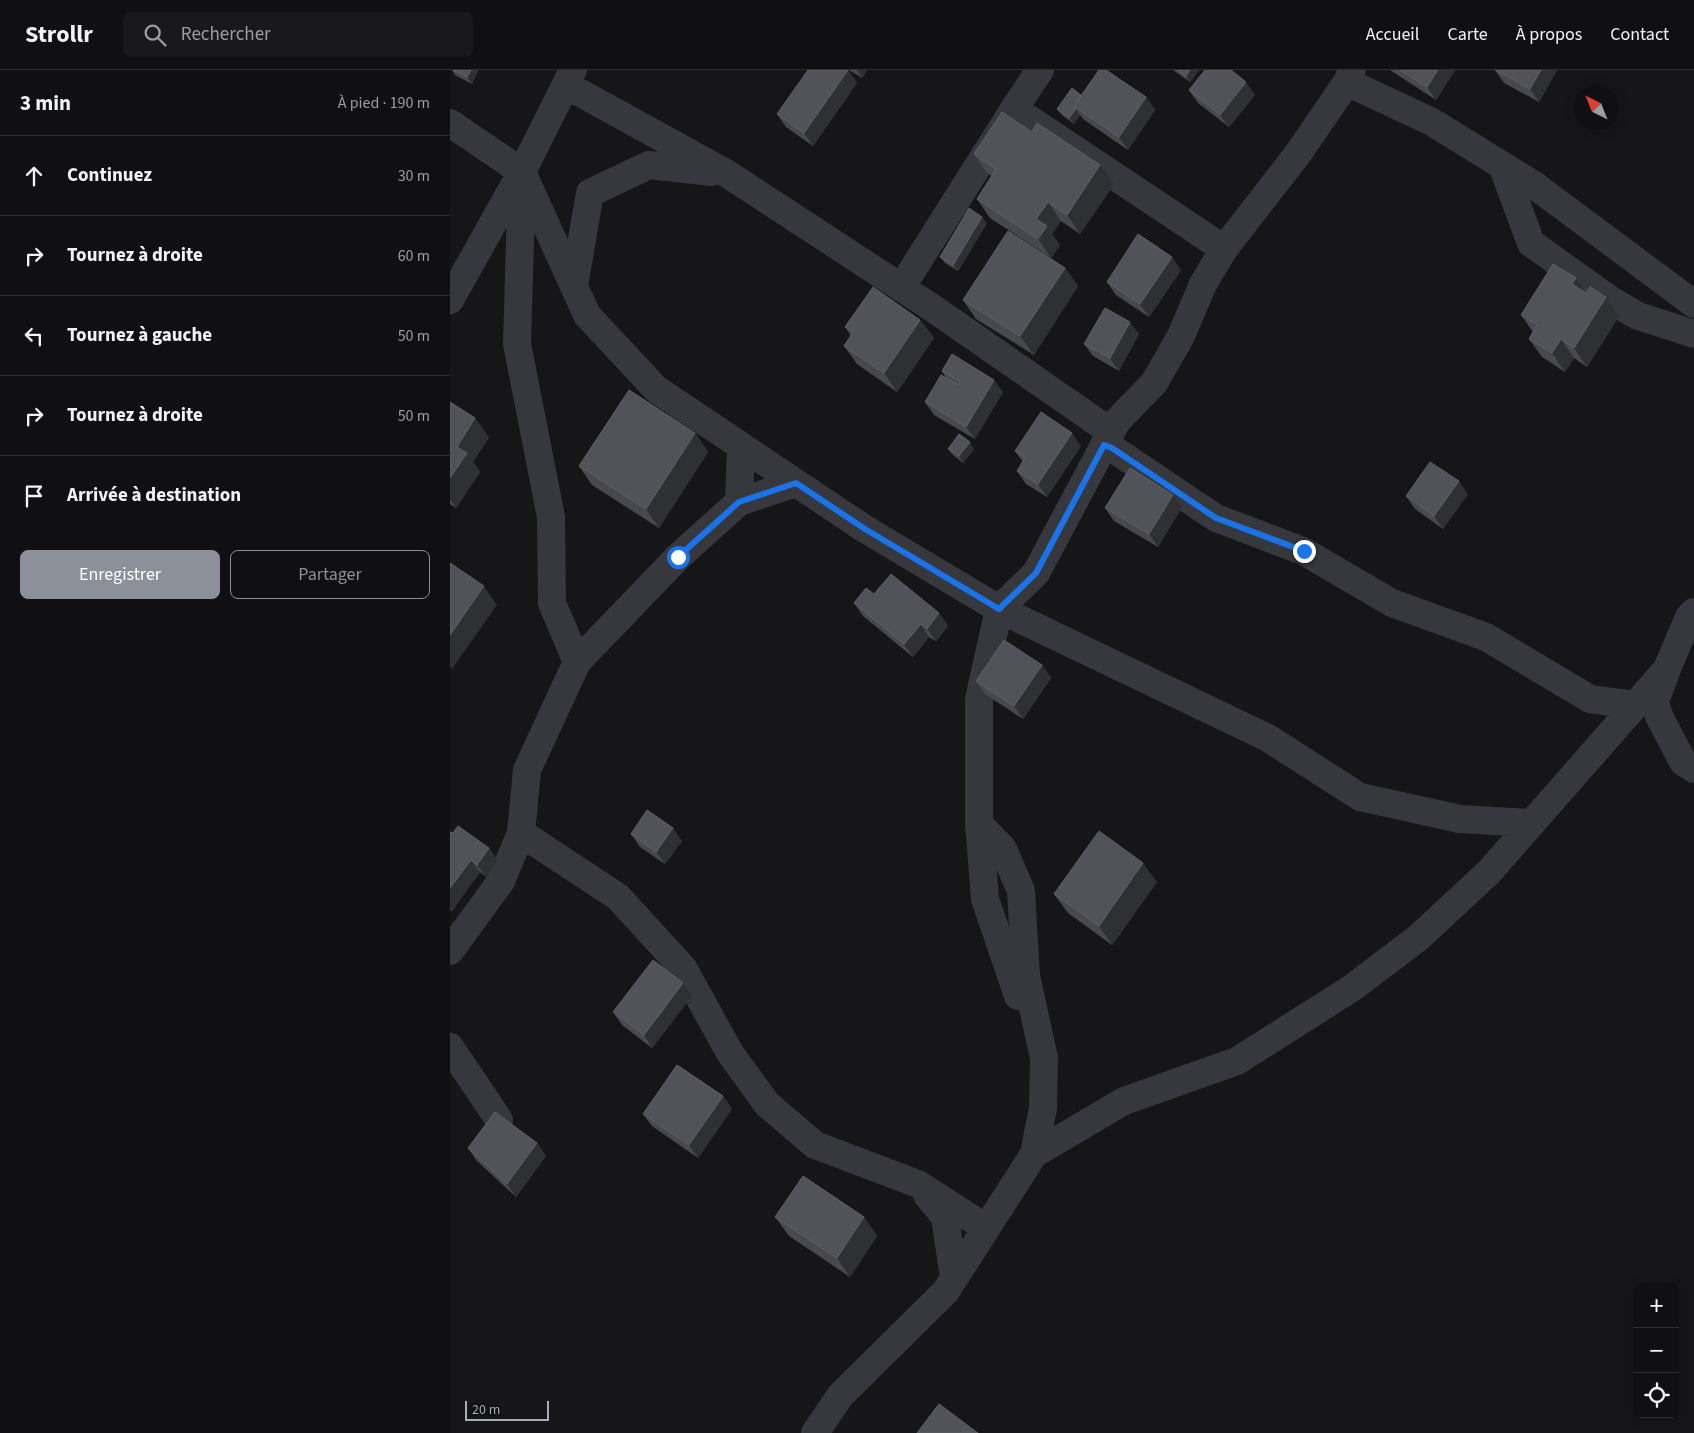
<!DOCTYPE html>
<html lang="fr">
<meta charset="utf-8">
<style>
:root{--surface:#101012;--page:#19191b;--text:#f1f3f6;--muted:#9c9d9f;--line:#303032;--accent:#8c9099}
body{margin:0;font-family:"Source Sans 3",sans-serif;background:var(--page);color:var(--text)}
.controls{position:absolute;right:15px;bottom:15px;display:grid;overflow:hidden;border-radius:8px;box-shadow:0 2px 12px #0003}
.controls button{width:45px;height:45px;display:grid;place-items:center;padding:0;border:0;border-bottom:1px solid var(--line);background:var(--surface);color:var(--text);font:25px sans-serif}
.compass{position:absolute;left:1124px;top:15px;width:45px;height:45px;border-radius:50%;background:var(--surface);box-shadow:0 2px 12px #0003;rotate:317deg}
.scale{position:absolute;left:15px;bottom:12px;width:84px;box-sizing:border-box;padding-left:5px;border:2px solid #a8adb8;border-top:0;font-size:14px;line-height:18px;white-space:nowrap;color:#a8adb8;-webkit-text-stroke:4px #111113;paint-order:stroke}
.stop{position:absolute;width:15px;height:15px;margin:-11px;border:4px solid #1a73e8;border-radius:50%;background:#fff}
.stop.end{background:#1a73e8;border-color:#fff;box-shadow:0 1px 5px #0008}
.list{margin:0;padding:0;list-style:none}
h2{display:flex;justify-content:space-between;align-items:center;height:65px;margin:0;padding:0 20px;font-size:21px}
h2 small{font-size:16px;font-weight:400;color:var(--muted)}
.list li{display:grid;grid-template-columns:32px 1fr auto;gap:15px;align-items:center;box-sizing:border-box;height:80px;padding:0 20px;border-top:1px solid var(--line)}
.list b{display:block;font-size:19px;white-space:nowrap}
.list em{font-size:16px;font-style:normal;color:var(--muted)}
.actions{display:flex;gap:10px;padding:15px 20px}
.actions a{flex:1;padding:11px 0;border:1px solid var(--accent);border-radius:8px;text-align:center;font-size:18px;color:var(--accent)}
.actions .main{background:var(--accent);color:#fff}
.icon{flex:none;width:28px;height:28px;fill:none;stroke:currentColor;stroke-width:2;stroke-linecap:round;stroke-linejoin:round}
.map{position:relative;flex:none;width:1244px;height:1363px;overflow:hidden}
header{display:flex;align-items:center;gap:30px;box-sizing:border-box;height:70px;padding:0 25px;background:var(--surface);border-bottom:1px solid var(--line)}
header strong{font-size:24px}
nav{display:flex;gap:28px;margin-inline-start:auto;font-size:18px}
.search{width:350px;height:45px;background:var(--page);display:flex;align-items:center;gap:12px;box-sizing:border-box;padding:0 18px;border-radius:8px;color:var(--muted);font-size:19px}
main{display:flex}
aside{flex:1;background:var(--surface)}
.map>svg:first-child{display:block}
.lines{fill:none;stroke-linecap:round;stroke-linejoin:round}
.minor{stroke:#37383d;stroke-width:28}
.wall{fill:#47494d}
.shaded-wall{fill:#2f3033}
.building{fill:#525359;stroke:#5f6168}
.route{stroke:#1a73e8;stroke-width:6}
</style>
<header>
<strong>Strollr</strong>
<div class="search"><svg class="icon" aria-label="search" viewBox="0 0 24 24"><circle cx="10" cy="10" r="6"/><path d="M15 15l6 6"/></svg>Rechercher</div>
<nav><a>Accueil</a><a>Carte</a><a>À propos</a><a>Contact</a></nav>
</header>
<main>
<aside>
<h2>3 min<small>À pied · 190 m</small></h2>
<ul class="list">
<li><svg class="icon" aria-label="ahead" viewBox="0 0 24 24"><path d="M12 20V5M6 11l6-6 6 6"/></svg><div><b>Continuez</b></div><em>30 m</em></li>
<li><svg class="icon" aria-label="right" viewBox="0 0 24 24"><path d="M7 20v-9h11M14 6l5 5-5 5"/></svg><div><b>Tournez à droite</b></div><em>60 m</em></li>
<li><svg class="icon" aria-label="left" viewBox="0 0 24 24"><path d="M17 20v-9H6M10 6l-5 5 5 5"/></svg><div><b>Tournez à gauche</b></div><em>50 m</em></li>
<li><svg class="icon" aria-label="right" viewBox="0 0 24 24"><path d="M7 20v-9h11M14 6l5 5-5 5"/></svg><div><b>Tournez à droite</b></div><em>50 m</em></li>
<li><svg class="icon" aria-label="arrive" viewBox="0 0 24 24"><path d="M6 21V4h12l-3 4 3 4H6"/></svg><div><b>Arrivée à destination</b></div></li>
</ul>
<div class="actions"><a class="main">Enregistrer</a><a>Partager</a></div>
</aside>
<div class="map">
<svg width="1244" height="1363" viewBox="0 0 1244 1363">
<rect width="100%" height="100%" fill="#161618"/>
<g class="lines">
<path class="minor" d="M 123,0 L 72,102 L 67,274 L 101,447 L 102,533 L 127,592
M 897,12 L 982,52 L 1084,115 L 1244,234
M 116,15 L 276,103 L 481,237 L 661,362
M 564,39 L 774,179
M 0,53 L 72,102 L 137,245 L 206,319 L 415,459 L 549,539 L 818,668 L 910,727 L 1010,749 L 1082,753
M 1052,95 L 1081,173 L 1162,231 L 1188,246 L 1244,264
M 124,216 L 140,123 L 199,95 L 262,102
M 451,218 L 564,39 L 590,0
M 0,230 L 70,105
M 654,375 L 662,378 L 766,448 L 853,481 L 942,533 L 1036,567 L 1140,629 L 1185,635
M 289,432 L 291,376
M 1215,605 L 1205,631 L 1209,646 L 1233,692 L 1244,699
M 529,754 L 535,829 L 568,926
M 71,763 L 168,827 L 233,898 L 280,983 L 317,1034 L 365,1075 L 468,1114 L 536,1158
M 0,881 L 51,811 L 71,763 L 77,700 L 127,592 L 228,487 L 289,432 L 346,413
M 0,977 L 49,1050
M 584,1084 L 674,1031 L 787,991 L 902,918 L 968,868 L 1039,802 L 1217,599 L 1239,547 L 1244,542
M 477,1125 L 495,1147 L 504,1208
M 365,1363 L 390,1326 L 496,1221 L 584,1084 L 593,1038 L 594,988 L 576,906 L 571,821 L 553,779 L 529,754 L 529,629 L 549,539 L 586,503 L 667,351 L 704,313 L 731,266 L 753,214 L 774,179 L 847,85 L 897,12 L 902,0"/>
</g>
<path class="wall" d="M 2,0 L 28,0 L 22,14 L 5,5 Z
M 398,0 L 407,13 L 363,76 L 336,57 L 327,44 Z
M 399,0 L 417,0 L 412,8 Z
M 723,0 L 749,0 L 740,12 Z
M 940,0 L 1005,0 L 986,30 Z
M 1045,0 L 1107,0 L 1089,32 L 1054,13 Z
M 739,20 L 805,25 L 779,57 L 748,33 Z
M 632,26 L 696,27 L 705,40 L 678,80 L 633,49 L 630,45 L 624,54 L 612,45 L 607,39 Z
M 524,84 L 664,114 L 630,164 L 611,151 L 602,164 L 610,175 L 601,188 L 540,148 L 527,129 L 542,106 L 537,103 Z
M 537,153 L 508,201 L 495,193 L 490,187 Z
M 615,198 L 628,216 L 584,285 L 526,249 L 513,230 Z
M 731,200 L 699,247 L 666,225 L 657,212 Z
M 1136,223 L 1169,246 L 1137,297 L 1124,288 L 1115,302 L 1092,287 L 1079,269 L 1083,262 L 1071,245 Z
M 470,250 L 484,268 L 447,322 L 407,294 L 394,276 L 401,266 L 395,257 Z
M 689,264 L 669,301 L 643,286 L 634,274 Z
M 492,301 L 553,322 L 525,369 L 484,345 L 475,332 L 496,308 Z
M 0,332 L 39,367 L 23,392 L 30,402 L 6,438 L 0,434 Z
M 245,363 L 258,382 L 209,458 L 142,415 L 129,396 Z
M 631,376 L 597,427 L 576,414 L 567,401 L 573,392 L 565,381 Z
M 498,379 L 524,379 L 513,393 L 503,385 Z
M 1018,424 L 993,459 L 965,439 L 956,426 Z
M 732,437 L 708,477 L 664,451 L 655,438 Z
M 424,524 L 489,543 L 498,556 L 486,571 L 479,567 L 463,587 L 413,546 L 404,533 Z
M 592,595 L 601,608 L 573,649 L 535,624 L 526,611 Z
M 0,762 L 3,763 L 39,778 L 48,791 L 36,807 L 30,802 L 2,841 L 0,840 Z
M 181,764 L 232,771 L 215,794 L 190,777 Z
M 707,812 L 662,875 L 618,843 L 604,824 Z
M 242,926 L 202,978 L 172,955 L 163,942 Z
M 273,1026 L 282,1039 L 248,1088 L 202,1056 L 193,1044 Z
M 87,1073 L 96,1086 L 66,1127 L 26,1090 L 18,1078 Z
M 325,1147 L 414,1147 L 427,1166 L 400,1207 L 339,1166 Z"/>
<path class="shaded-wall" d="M 21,0 L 28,0 L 22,14 L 17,7 Z
M 398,0 L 407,13 L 363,76 L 354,63 Z
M 407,0 L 417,0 L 412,8 Z
M 740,0 L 749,0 L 740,12 L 736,6 Z
M 988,0 L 1005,0 L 986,30 L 977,17 Z
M 1091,0 L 1107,0 L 1089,32 L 1080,19 Z
M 796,12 L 805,25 L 779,57 L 770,45 Z
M 696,27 L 705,40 L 678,80 L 669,67 Z
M 626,39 L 630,45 L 624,54 L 619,48 Z
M 650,95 L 664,114 L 630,164 L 617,145 Z
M 598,132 L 611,151 L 602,164 L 610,175 L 601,188 L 588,169 L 586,149 Z
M 532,147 L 537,153 L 508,201 L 503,195 Z
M 722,187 L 731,200 L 699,247 L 690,234 Z
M 615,198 L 628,216 L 584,285 L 570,266 Z
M 1126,208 L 1139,227 L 1122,214 Z
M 1156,227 L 1169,246 L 1137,297 L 1124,278 Z
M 470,250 L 484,268 L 447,322 L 434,303 Z
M 680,252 L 689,264 L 669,301 L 660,288 Z
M 1111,269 L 1124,288 L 1115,302 L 1102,283 Z
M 544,310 L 553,322 L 525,369 L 516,357 Z
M 25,348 L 39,367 L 23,392 L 30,402 L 6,438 L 0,429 L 0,408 L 7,377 Z
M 245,363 L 258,382 L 209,458 L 196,439 Z
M 622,363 L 631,376 L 597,427 L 588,414 Z
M 520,372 L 524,379 L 513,393 L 509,386 Z
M 1009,411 L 1018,424 L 993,459 L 984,446 Z
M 723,425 L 732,437 L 708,477 L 699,464 Z
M 34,516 L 47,535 L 2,599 L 0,596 L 0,565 Z
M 489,543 L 498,556 L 486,571 L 477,559 Z
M 471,554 L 479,567 L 463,587 L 454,574 Z
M 592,595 L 601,608 L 573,649 L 564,636 Z
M 223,758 L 232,771 L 215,794 L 206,782 Z
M 39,778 L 48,791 L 36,807 L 27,795 Z
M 21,790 L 30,802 L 2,841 L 0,838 L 0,818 Z
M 693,793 L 707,812 L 662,875 L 649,856 Z
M 233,913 L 242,926 L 202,978 L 194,965 Z
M 273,1026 L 282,1039 L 248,1088 L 239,1075 Z
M 87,1073 L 96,1086 L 66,1127 L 57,1114 Z
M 414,1147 L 427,1166 L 400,1207 L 387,1188 Z"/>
<path class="building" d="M 3,0 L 21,0 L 17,7 Z
M 358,0 L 398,0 L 354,63 L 327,44 Z
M 649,0 L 656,0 L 696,27 L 669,67 L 624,36 Z
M 727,0 L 740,0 L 736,6 Z
M 755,0 L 781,0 L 796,12 L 770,45 L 739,20 Z
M 950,0 L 988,0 L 977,17 Z
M 1045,0 L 1091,0 L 1080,19 Z
M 622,18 L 632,26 L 624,36 L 626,39 L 619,48 L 607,39 Z
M 552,42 L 582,62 L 587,53 L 650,95 L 617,145 L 598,132 L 586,149 L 597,156 L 588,169 L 527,129 L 546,99 L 524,84 Z
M 519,138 L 532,147 L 503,195 L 490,187 Z
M 558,161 L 615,198 L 570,266 L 513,230 Z
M 688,164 L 722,187 L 690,234 L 657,212 Z
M 1103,194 L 1126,208 L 1122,214 L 1136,223 L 1140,217 L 1156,227 L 1124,278 L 1111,269 L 1102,283 L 1079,269 L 1087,255 L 1071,245 Z
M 423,217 L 470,250 L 434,303 L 394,276 L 403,262 L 395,257 Z
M 655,238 L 680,252 L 660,288 L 634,274 Z
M 502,284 L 544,310 L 516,357 L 475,332 L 491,305 L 509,315 L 510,312 L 492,301 Z
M 179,320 L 245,363 L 196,439 L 129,396 Z
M 0,332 L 25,348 L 7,377 L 17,383 L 0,408 Z
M 591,342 L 622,363 L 588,414 L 567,401 L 575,388 L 565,381 Z
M 509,364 L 520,372 L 509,386 L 498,379 Z
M 980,392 L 1009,411 L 984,446 L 956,426 Z
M 680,398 L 723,425 L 699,464 L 655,438 Z
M 0,493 L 34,516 L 0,565 Z
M 441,504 L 489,543 L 477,559 L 471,554 L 454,574 L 404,533 L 416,518 L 424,524 Z
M 554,570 L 592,595 L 564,636 L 526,611 Z
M 197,740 L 223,758 L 206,782 L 181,764 Z
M 8,756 L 39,778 L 27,795 L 21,790 L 0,818 L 0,762 L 3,763 Z
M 649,761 L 693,793 L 649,856 L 604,824 Z
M 203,890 L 233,913 L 194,965 L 163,942 Z
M 227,995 L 273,1026 L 239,1075 L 193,1044 Z
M 45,1042 L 87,1073 L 57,1114 L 18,1078 Z
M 353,1106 L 414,1147 L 387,1188 L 325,1147 Z
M 489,1334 L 528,1363 L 467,1363 Z"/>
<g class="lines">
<path class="route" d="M 228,487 L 289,432 L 346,413 L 415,459 L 549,539 L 586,503 L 654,375 L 662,378 L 766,448 L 854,481"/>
</g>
</svg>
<div class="controls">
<button>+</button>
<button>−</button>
<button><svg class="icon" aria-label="locate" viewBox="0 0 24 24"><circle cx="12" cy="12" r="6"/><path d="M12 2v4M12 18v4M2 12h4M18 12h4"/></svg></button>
</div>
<svg class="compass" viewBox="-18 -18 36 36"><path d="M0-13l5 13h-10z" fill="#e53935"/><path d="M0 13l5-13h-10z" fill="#9c9d9f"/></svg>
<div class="scale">20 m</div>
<div class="stop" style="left:228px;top:487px"></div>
<div class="stop end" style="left:854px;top:481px"></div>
</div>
</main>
